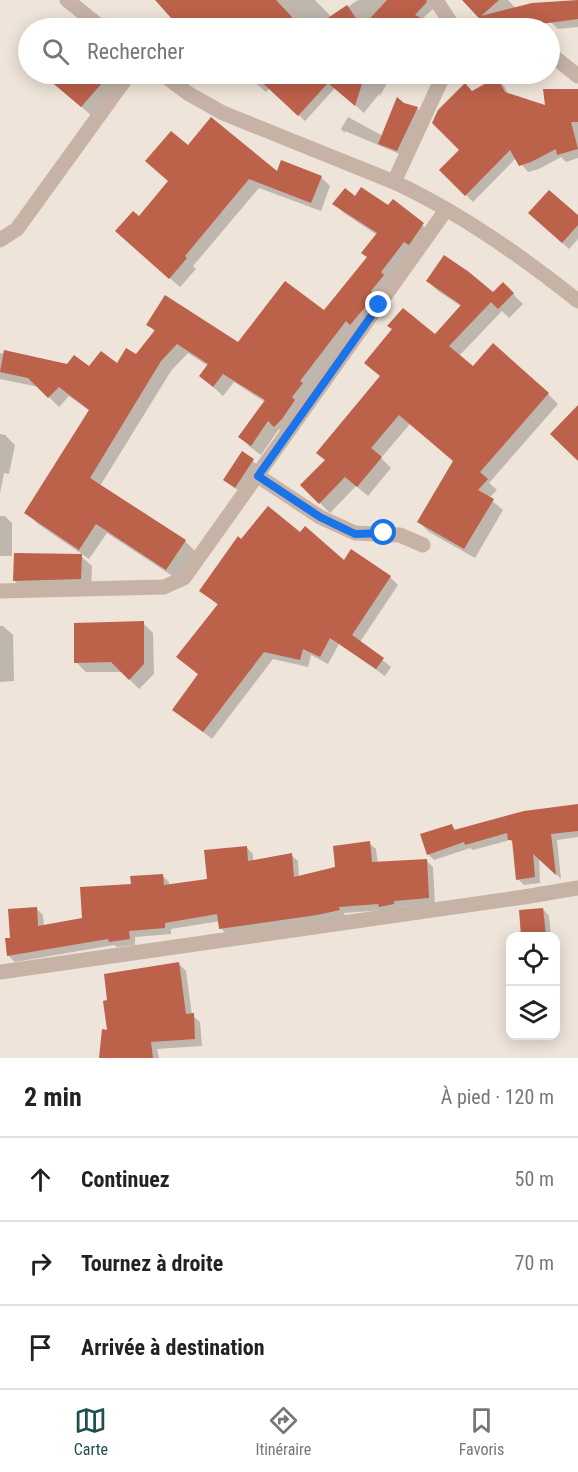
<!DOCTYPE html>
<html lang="fr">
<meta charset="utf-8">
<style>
:root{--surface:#fff;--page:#f2f2f2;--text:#222;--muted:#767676;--line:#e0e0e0;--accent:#204f50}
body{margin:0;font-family:"Roboto Condensed",sans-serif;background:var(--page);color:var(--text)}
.controls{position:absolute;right:18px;bottom:18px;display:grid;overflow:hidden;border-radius:12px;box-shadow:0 3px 15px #0003}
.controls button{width:54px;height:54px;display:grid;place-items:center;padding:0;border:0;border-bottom:2px solid var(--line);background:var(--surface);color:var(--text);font:30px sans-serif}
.stop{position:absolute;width:18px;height:18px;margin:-14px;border:4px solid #1a73e8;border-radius:50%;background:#fff}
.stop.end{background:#1a73e8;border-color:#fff;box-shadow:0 2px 6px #0008}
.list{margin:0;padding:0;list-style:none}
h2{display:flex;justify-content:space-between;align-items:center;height:78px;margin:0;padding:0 24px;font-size:26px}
h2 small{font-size:20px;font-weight:400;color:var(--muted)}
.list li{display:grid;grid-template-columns:39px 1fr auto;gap:18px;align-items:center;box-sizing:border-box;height:84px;padding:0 24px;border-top:2px solid var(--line)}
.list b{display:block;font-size:22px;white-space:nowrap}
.list em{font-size:20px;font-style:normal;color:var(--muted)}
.icon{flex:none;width:33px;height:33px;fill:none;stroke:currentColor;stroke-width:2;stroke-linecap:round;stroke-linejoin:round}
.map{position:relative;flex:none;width:578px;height:1058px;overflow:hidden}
.search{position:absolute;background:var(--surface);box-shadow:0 3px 15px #0003;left:18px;right:18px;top:18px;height:66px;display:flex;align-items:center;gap:15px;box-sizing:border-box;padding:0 21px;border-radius:33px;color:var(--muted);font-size:22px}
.sheet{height:330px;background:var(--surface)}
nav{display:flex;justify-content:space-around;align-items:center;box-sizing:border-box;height:84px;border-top:2px solid var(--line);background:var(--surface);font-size:16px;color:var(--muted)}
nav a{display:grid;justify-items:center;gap:3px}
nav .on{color:var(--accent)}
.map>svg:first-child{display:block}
.shadow{fill:#0003}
.building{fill:#bc614a}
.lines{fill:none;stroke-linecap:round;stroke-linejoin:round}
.minor{stroke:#c6b3a6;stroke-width:15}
.route{stroke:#1a73e8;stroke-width:8}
</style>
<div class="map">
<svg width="578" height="1058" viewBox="0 0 578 1058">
<rect width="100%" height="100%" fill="#efe4d9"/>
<path class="shadow" d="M 157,0 L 315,0 L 342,28 L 183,28 Z
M 358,0 L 435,0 L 433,9 L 421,20 L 438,28 L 351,28 L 346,8 Z
M 464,0 L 508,0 L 534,28 L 490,28 Z
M 578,0 L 578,27 L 558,29 L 551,22 Z
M 47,74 L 119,74 L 124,79 L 92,116 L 56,85 Z
M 245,74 L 392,74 L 380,96 L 379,94 L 364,113 L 335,88 L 305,121 L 270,88 L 266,92 Z
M 497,79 L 504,86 L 509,95 L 547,107 L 578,91 L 578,158 L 566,162 L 561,157 L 539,169 L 528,172 L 516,158 L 473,202 L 441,170 L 461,150 L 472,92 Z
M 403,105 L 417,108 L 422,113 L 402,155 L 345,131 L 345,133 L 341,129 L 348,117 L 383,136 Z
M 188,147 L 277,174 L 321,177 L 330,186 L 321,211 L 259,188 L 193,266 L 196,269 L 180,287 L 127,241 L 139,218 L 170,182 Z
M 355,198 L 388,207 L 393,201 L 433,234 L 285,436 L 279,429 L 261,455 L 250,447 L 240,437 L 265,402 L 234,382 L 223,396 L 201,376 L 208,366 L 188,353 L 171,371 L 100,486 L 185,541 L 195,551 L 177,579 L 107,533 L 89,559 L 38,524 L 30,516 L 90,411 L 69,396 L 59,407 L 39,387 L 0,379 L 0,353 L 90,368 L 118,365 L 136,356 L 155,332 L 148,324 L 238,344 L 324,312 L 368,258 L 377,235 L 344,213 L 334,204 Z
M 578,217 L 578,239 L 569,249 L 537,220 Z
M 428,281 L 493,294 L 503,284 L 523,304 L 509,318 L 502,311 L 459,356 L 473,368 L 548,394 L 558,404 L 489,483 L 497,490 L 489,498 L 503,510 L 475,558 L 429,532 L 419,522 L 455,462 L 410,424 L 381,458 L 391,468 L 368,496 L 356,486 L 330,513 L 302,485 L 326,461 L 381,377 L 366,363 L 435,336 L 462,307 L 438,291 Z
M 0,434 L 5,435 L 15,445 L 9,474 L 4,473 L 0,493 Z
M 243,453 L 260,467 L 242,494 L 225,479 Z
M 0,516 L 5,516 L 12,523 L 12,556 L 0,556 Z
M 300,534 L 344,562 L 390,577 L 398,585 L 360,642 L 391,667 L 385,676 L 339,644 L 328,664 L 311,655 L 308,667 L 273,659 L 212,739 L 174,709 L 199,675 L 186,664 L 219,606 L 201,591 L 242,541 Z
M 81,556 L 92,566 L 91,589 L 24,591 L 14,580 Z
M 143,623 L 153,633 L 154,674 L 139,689 L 122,672 L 86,672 L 76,662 Z
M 0,626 L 3,626 L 13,635 L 14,681 L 0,682 Z
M 578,805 L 578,837 L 557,840 L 561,879 L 539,857 L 540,883 L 524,885 L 518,879 L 514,844 L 510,840 L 473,850 L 470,848 L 434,860 L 428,854 L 451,825 L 457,831 Z
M 369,843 L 376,849 L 378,864 L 426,860 L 433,867 L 435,904 L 400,907 L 400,911 L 384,910 L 344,913 L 345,916 L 227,935 L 221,928 L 220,921 L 171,929 L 171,934 L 135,937 L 135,945 L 117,947 L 114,945 L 15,962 L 8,955 L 11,939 L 36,908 L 43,915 L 44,926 L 84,920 L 132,885 L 162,875 L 169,882 L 169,885 L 208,880 L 246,847 L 253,854 L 253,861 L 291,855 L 298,861 L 299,877 L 337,868 Z
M 543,909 L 549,916 L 551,936 L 523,936 L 521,912 Z
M 178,963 L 186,971 L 192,1015 L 200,1022 L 202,1046 L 157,1049 L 159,1058 L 105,1058 L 109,1031 Z"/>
<path class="building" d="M 155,0 L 276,0 L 292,17 L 280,28 L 180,28 Z
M 387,0 L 426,0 L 427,2 L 415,15 L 441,28 L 313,28 L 347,5 L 362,27 Z
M 462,0 L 499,0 L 481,16 L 532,3 L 578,0 L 578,19 L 541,24 L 542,28 L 488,28 Z
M 42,74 L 110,74 L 81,107 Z
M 253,74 L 365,74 L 355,106 L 328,83 L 298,116 Z
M 497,77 L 505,92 L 545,105 L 543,89 L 578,89 L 578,122 L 571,122 L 578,149 L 557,155 L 556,149 L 531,162 L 519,166 L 510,150 L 465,196 L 439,170 L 459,150 L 432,123 L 438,110 L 465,83 L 472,91 Z
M 397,97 L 404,103 L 418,107 L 397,151 L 378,144 Z
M 211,117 L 277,171 L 281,160 L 322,176 L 311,203 L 249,179 L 185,256 L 187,258 L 169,279 L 115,231 L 133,211 L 139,216 L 168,181 L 145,161 L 171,131 L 188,145 Z
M 361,187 L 388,205 L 393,199 L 424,223 L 409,245 L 404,242 L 381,272 L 384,275 L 371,291 L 374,294 L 366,306 L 350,325 L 346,321 L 300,381 L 303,383 L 292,397 L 295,400 L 282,419 L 274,427 L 268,421 L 251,446 L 238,437 L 265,400 L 223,374 L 213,387 L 199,376 L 208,364 L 177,344 L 161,361 L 90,478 L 186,540 L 166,570 L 96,524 L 79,550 L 24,513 L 89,410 L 59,387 L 48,398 L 28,378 L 0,372 L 4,350 L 67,364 L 74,355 L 89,366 L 101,351 L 117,363 L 126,348 L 136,354 L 155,330 L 146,325 L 165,295 L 238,342 L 285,281 L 324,310 L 367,257 L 361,253 L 377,233 L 332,204 L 345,188 L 355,196 Z
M 549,190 L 578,215 L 578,225 L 562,243 L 528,213 Z
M 444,255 L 469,272 L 493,292 L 503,282 L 514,293 L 498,309 L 491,302 L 449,346 L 473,366 L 493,343 L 549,393 L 480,472 L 488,479 L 478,490 L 494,499 L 464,549 L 417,522 L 453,461 L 399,415 L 371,448 L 382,457 L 357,487 L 345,477 L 319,504 L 300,485 L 325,460 L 316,453 L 380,376 L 364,363 L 392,329 L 387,326 L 403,308 L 435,334 L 461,305 L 426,281 Z
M 578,405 L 578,461 L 550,434 Z
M 242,451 L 254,459 L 235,488 L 223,480 Z
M 268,506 L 300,532 L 305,526 L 344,560 L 351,549 L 391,576 L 352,635 L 384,658 L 376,669 L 330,638 L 320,657 L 303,649 L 300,660 L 264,652 L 203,732 L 172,710 L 198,674 L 176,657 L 218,604 L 199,591 L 238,536 L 241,539 Z
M 14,553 L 82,554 L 81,579 L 13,581 Z
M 144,621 L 144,664 L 129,680 L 111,662 L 74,663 L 74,623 Z
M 578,804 L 578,831 L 551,834 L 556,875 L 533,854 L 535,877 L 516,880 L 512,840 L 508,840 L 507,833 L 465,845 L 464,842 L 427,855 L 420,834 L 452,824 L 454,830 L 524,811 Z
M 370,841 L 372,862 L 427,859 L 429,898 L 394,901 L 394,904 L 379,907 L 378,904 L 339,907 L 340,910 L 317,915 L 219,929 L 217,914 L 165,923 L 165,928 L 129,931 L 130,939 L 109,942 L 108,939 L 7,956 L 5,938 L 10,938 L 8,909 L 37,907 L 38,926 L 82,918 L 80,887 L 131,884 L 130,876 L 163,874 L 164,885 L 207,879 L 204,850 L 247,846 L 248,861 L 292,853 L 294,877 L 335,867 L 333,846 Z
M 543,908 L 546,936 L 521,936 L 519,910 Z
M 179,962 L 186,1014 L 194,1013 L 195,1039 L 151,1042 L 153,1058 L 99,1058 L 102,1029 L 107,1030 L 103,1001 L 107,1000 L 104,974 Z"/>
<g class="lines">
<path class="minor" d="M 67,0 L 102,28
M 436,0 L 454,28
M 550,56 L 554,57 L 578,76
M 162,74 L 189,94 L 223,113 L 394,182 C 457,211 524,258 578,301
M 394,182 L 444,74
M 0,240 L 17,229 L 129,74
M 258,476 L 320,517 L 355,533 L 400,535 L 423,545
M 0,591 L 164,587 L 184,578 L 446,210
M 0,972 L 524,897 L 578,888"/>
</g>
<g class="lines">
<path class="route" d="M 379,305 L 258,476 L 320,517 L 355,534 L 384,533"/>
</g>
</svg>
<div class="controls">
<button><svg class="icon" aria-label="locate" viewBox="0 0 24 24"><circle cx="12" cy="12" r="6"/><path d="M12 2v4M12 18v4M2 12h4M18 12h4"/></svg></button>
<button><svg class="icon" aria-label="layers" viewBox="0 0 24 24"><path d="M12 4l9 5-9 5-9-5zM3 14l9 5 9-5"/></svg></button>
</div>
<div class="stop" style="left:384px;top:533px"></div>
<div class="stop end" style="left:379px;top:305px"></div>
<div class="search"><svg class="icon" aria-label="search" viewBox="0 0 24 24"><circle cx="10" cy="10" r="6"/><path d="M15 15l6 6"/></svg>Rechercher</div>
</div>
<section class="sheet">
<h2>2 min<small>À pied · 120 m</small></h2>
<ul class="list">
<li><svg class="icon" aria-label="ahead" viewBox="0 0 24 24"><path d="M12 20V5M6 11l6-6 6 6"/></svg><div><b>Continuez</b></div><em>50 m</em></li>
<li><svg class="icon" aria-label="right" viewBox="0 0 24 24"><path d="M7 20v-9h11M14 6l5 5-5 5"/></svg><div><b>Tournez à droite</b></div><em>70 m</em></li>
<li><svg class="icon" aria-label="arrive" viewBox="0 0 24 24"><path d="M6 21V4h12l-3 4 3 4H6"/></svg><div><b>Arrivée à destination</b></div></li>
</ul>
</section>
<nav>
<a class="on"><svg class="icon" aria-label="map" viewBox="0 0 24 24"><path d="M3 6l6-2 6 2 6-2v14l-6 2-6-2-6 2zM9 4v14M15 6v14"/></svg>Carte</a>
<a><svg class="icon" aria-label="directions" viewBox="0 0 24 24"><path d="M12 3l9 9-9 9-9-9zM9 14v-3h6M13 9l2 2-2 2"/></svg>Itinéraire</a>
<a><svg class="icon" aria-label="saved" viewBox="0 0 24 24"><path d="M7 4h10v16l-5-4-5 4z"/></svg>Favoris</a>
</nav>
